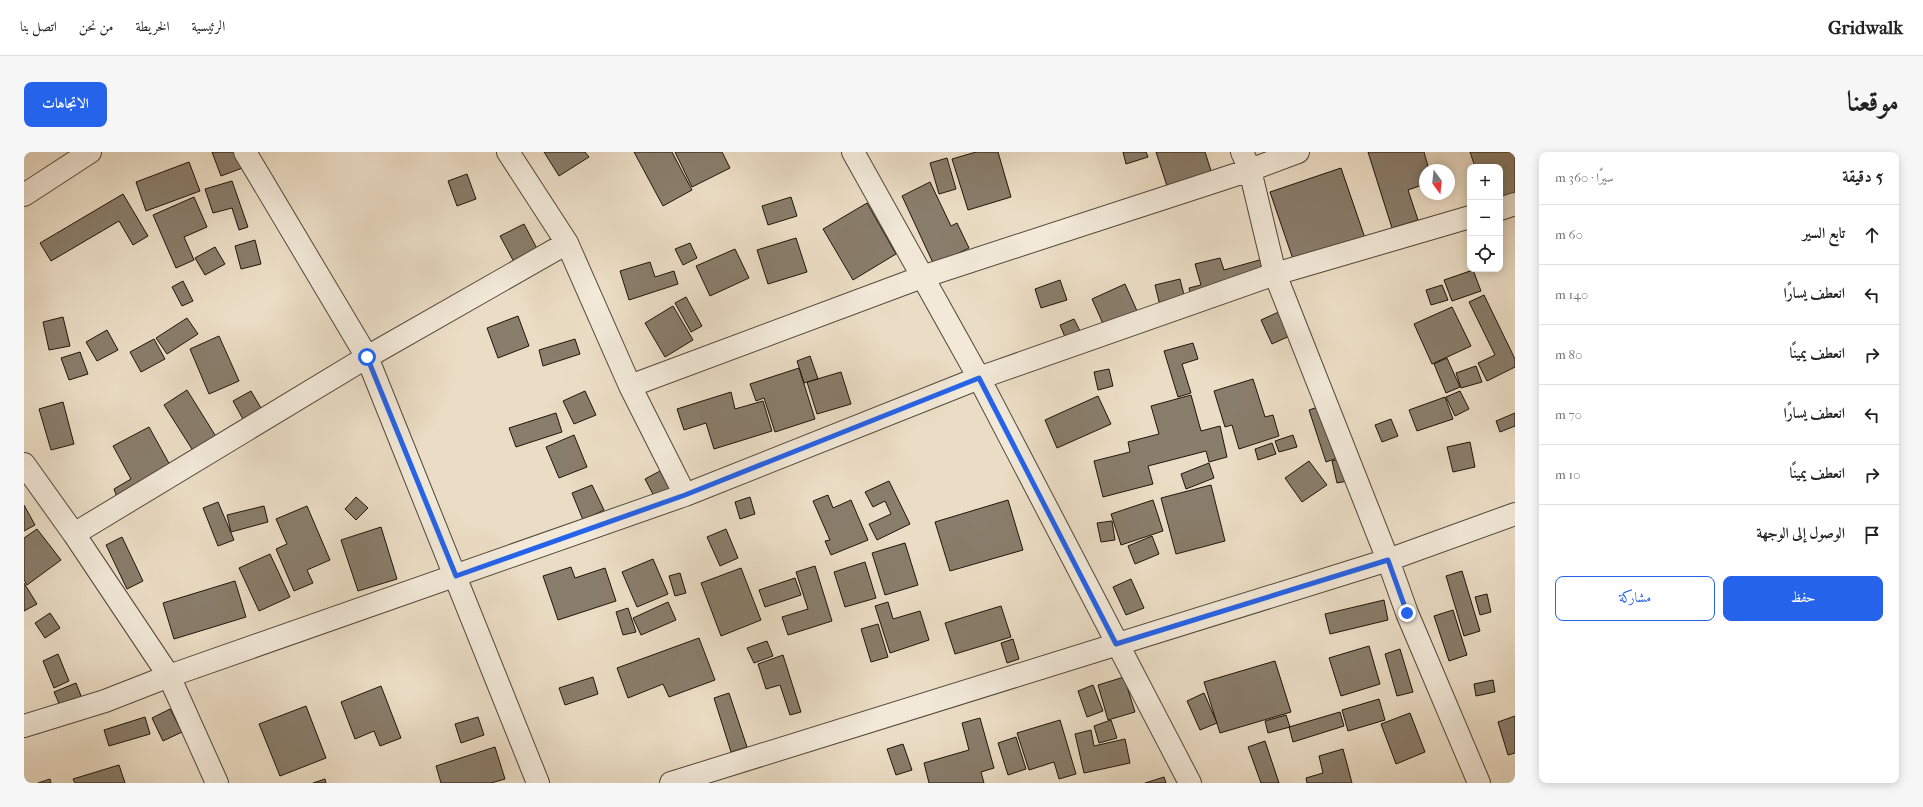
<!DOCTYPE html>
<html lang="ar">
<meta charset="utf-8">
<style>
:root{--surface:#fff;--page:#f6f6f6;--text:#222;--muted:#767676;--line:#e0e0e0;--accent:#2563eb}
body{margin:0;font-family:"IM FELL French Canon",Amiri,serif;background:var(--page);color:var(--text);direction:rtl}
.controls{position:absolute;right:12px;top:12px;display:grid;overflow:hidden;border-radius:8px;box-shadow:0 2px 10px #0003}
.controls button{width:36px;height:36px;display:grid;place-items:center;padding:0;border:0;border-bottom:1px solid var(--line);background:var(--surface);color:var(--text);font:20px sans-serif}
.compass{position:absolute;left:1395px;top:12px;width:36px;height:36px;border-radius:50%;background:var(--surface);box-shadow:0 2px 10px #0003;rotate:165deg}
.stop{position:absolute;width:12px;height:12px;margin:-9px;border:3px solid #2563eb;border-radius:50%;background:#fff}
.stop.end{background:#2563eb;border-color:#fff;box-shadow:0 1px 4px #0008}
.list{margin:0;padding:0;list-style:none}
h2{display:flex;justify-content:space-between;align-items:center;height:52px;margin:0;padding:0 16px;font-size:17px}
h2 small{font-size:13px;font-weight:400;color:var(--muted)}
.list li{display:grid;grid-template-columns:26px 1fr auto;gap:12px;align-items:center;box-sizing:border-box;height:60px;padding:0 16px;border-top:1px solid var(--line)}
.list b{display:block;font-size:15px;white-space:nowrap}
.list em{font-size:13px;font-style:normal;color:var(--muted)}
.actions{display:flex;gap:8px;padding:12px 16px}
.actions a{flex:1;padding:9px 0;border:1px solid var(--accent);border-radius:8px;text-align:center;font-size:14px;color:var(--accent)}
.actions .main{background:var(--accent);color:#fff}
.icon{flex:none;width:22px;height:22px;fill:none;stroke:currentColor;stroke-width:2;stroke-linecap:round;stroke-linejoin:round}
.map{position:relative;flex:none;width:1491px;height:631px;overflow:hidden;direction:ltr;border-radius:8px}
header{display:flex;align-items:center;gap:24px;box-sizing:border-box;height:56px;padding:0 20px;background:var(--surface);border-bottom:1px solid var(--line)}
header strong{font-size:19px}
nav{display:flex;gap:22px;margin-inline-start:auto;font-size:14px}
.intro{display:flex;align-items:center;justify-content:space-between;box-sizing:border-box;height:96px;padding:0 24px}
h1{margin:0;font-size:28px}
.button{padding:10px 18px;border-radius:8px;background:var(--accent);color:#fff;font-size:14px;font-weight:700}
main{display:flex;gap:24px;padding:0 24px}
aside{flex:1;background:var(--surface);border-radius:8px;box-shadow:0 2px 10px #0003}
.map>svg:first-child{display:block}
.building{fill:#897d6b;stroke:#1e150a}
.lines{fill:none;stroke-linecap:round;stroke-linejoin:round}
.minor-casing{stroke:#514739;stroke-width:24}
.minor{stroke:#f2e9d9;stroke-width:22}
.route{stroke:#2563eb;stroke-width:5}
</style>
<header>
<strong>Gridwalk</strong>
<nav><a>الرئيسية</a><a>الخريطة</a><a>من نحن</a><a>اتصل بنا</a></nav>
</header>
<div class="intro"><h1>موقعنا</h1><a class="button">الاتجاهات</a></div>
<main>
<aside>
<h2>5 دقيقة<small>سيرًا · 360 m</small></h2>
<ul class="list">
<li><svg class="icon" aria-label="ahead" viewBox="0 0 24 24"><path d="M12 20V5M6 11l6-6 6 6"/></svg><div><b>تابع السير</b></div><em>60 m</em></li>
<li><svg class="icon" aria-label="left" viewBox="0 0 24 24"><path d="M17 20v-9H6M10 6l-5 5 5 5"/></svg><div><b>انعطف يسارًا</b></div><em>140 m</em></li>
<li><svg class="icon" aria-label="right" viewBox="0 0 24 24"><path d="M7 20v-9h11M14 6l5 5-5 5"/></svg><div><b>انعطف يمينًا</b></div><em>80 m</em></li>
<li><svg class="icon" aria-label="left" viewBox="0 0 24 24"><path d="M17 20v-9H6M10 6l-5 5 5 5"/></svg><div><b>انعطف يسارًا</b></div><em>70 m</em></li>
<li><svg class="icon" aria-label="right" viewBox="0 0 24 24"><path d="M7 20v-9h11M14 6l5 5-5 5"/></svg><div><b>انعطف يمينًا</b></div><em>10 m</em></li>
<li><svg class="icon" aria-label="arrive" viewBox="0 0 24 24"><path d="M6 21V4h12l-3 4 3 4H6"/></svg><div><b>الوصول إلى الوجهة</b></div></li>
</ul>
<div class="actions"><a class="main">حفظ</a><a>مشاركة</a></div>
</aside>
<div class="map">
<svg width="1491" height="631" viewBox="0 0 1491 631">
<rect width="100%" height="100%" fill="#ebddc5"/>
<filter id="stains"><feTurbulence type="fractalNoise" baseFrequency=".005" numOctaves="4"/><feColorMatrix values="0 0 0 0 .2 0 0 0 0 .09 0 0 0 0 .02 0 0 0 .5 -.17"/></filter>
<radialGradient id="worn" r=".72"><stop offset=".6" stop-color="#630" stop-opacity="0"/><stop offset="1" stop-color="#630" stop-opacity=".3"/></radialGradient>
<path class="building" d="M 188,0 L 215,0 L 221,15 L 197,24 Z
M 520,0 L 561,0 L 565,5 L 535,24 Z
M 610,0 L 648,0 L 668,38 L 639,54 Z
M 651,0 L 698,0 L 706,16 L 668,35 Z
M 952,0 L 974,0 L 987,45 L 944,58 L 928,7 Z
M 1099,0 L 1122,0 L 1124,5 L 1102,12 Z
M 1132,0 L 1181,0 L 1188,22 L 1144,37 Z
M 1344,0 L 1400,0 L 1405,18 L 1401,18 L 1401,32 L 1384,38 L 1394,68 L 1368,76 Z
M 1446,0 L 1491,0 L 1491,46 L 1476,51 L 1476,15 L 1451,15 Z
M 923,6 L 932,37 L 915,42 L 906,11 Z
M 165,10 L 176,39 L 122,59 L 112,30 Z
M 1317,16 L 1342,89 L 1271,113 L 1246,40 Z
M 443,22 L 452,47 L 433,54 L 424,29 Z
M 208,29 L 224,75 L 215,78 L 208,56 L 189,61 L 181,37 Z
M 906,30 L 927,74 L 933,71 L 945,96 L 910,113 L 878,44 Z
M 99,42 L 124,84 L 109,93 L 95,69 L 27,109 L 16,91 Z
M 170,45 L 183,75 L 160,85 L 170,108 L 152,116 L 129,63 Z
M 767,45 L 773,64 L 744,73 L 738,54 Z
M 843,51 L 872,102 L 829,128 L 799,77 Z
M 500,72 L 519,108 L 496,121 L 476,84 Z
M 772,86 L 783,120 L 744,132 L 733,98 Z
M 231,88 L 237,112 L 217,117 L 211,94 Z
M 666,91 L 673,106 L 659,113 L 651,97 Z
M 191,95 L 201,112 L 181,123 L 171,106 Z
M 711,97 L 725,126 L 686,144 L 672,114 Z
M 1196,106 L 1200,118 L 1239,107 L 1247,133 L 1170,155 L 1165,136 L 1177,133 L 1171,112 Z
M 626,110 L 631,125 L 650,119 L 654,132 L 605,148 L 596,119 Z
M 1449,118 L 1457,139 L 1428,149 L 1420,128 Z
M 1156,127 L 1163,155 L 1138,162 L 1131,133 Z
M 1036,128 L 1043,148 L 1017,156 L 1011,137 Z
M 159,129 L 169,149 L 158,154 L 148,135 Z
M 1101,132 L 1113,159 L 1080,174 L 1068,147 Z
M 1418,133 L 1424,148 L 1407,153 L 1402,138 Z
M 1460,143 L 1491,207 L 1491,215 L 1463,229 L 1454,211 L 1471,203 L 1445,150 Z
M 662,145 L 678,174 L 667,180 L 651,151 Z
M 649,154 L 669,188 L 641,205 L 621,171 Z
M 1428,155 L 1447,194 L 1408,212 L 1390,172 Z
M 1259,158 L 1270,182 L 1248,192 L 1237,168 Z
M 494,164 L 505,194 L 474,206 L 463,176 Z
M 39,165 L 46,194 L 25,198 L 19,170 Z
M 163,166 L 174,182 L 143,202 L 132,186 Z
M 1050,167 L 1059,185 L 1044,192 L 1036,173 Z
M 83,178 L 94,198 L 73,209 L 62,190 Z
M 195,184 L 215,229 L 185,242 L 166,197 Z
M 130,187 L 141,207 L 117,220 L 106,200 Z
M 551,187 L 556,202 L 519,214 L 515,198 Z
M 1169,191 L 1174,207 L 1158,212 L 1167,241 L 1154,245 L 1140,199 Z
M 56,200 L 64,222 L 45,228 L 37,206 Z
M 786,204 L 794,227 L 780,231 L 773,209 Z
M 1423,206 L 1436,235 L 1422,241 L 1410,212 Z
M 1452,214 L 1458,230 L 1437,236 L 1432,221 Z
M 775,216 L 791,267 L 751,280 L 740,246 L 732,249 L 726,232 Z
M 1085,217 L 1089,234 L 1074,238 L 1070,220 Z
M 817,220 L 827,252 L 793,262 L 783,230 Z
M 1229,227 L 1241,265 L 1249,263 L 1255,284 L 1215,297 L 1208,273 L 1201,275 L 1190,239 Z
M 163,238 L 196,291 L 173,305 L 140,253 Z
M 227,239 L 244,268 L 225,278 L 209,249 Z
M 561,239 L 572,263 L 550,272 L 539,249 Z
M 1436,239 L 1445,257 L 1431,264 L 1422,245 Z
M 707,240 L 711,257 L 739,249 L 748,279 L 690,297 L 682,271 L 660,278 L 653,257 Z
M 1167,243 L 1177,279 L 1196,274 L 1203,305 L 1185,310 L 1182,299 L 1124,314 L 1129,332 L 1079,345 L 1070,309 L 1106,300 L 1104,290 L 1135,282 L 1127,254 Z
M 1074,244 L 1087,272 L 1033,296 L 1021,268 Z
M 1421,245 L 1429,267 L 1393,279 L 1385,258 Z
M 39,250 L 50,292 L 27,298 L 15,257 Z
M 1303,252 L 1319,304 L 1302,310 L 1285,258 Z
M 532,261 L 538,280 L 492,295 L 485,276 Z
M 1491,261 L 1491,274 L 1476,280 L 1472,269 Z
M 1367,267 L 1374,284 L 1358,290 L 1351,273 Z
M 125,275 L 147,315 L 93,345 L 90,337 L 107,327 L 89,294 Z
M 550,283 L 563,315 L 535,326 L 522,295 Z
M 1269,283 L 1273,295 L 1255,300 L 1251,289 Z
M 1446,290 L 1451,315 L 1429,320 L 1423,295 Z
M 1248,291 L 1252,302 L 1234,308 L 1231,297 Z
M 1329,304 L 1334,327 L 1313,331 L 1308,309 Z
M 1285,309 L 1303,333 L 1278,350 L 1261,326 Z
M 1185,311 L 1190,326 L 1162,337 L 1157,322 Z
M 636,319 L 646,338 L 631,346 L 621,327 Z
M 865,329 L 886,372 L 853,388 L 845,372 L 867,362 L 861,349 L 849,355 L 841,340 Z
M 568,333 L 580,358 L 559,368 L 548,341 Z
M 1187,333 L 1201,389 L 1152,402 L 1137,346 Z
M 804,343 L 809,356 L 827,348 L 844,388 L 807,403 L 801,389 L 806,388 L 789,349 Z
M 332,345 L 344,356 L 332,368 L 321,357 Z
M 726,345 L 731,362 L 716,367 L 711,350 Z
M 984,348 L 999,398 L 926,419 L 911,370 Z
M 1129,348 L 1139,379 L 1097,393 L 1087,362 Z
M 194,350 L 210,388 L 194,394 L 179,356 Z
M 0,353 L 11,373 L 0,379 Z
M 240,354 L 244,370 L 207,380 L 203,363 Z
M 283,354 L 306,408 L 283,418 L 289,431 L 270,439 L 252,397 L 263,392 L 252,367 Z
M 1088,369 L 1091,388 L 1077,390 L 1073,371 Z
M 357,375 L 373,427 L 334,439 L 317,388 Z
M 13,377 L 37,408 L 3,433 L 0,428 L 0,386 Z
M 702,377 L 714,406 L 696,414 L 683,385 Z
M 1128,384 L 1135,402 L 1111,412 L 1104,394 Z
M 98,385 L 119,429 L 103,437 L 82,393 Z
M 881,391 L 894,433 L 861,443 L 848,401 Z
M 246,402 L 266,445 L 235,459 L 215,416 Z
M 629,407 L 644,442 L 613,455 L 598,420 Z
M 841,410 L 852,446 L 821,455 L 810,420 Z
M 791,414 L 808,469 L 764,483 L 758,465 L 784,457 L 772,420 Z
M 547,415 L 551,426 L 581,416 L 592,449 L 534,468 L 519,424 Z
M 717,416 L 737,468 L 697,484 L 677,431 Z
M 1438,419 L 1456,479 L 1440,484 L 1422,424 Z
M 656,421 L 662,441 L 651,444 L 645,424 Z
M 771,426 L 777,443 L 741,455 L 735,438 Z
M 1107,427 L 1120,456 L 1102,463 L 1089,435 Z
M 211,429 L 222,465 L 150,487 L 139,451 Z
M 0,431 L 13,452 L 0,459 Z
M 1463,442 L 1467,460 L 1456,463 L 1451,445 Z
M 1360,448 L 1364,468 L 1306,482 L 1301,462 Z
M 644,450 L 652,468 L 617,483 L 609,466 Z
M 864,450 L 869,467 L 896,459 L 905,488 L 866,501 L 851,454 Z
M 977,454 L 987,485 L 931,502 L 921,471 Z
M 604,456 L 612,480 L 599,483 L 592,460 Z
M 1429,458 L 1443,503 L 1425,509 L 1410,464 Z
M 26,461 L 36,476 L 21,486 L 11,471 Z
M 854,472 L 864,505 L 847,510 L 837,477 Z
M 675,486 L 691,528 L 645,545 L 639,532 L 604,546 L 593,516 Z
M 989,487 L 995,507 L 983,511 L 977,491 Z
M 743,489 L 749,504 L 730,511 L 723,496 Z
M 1345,494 L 1356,532 L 1317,544 L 1305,506 Z
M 1376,497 L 1389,540 L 1373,544 L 1361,502 Z
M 34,502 L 45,529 L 30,536 L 19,509 Z
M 759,503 L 777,560 L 766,563 L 756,533 L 742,537 L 734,512 Z
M 1251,509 L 1267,560 L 1196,581 L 1180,530 Z
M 569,525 L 574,542 L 541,553 L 535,536 Z
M 1100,525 L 1111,560 L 1084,568 L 1074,533 Z
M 1469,528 L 1471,540 L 1452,544 L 1450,532 Z
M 52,531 L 59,549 L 38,558 L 30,540 Z
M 1069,533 L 1079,559 L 1063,565 L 1054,539 Z
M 357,534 L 377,586 L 356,594 L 350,579 L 331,587 L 317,550 Z
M 705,541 L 723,595 L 707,600 L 690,546 Z
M 1180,541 L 1193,571 L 1176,578 L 1163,549 Z
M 1355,547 L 1361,568 L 1324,579 L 1318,558 Z
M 282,554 L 302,606 L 256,624 L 235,572 Z
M 146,557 L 158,580 L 139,589 L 128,566 Z
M 1316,560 L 1320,574 L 1269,590 L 1265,575 Z
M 1386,561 L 1401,600 L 1372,612 L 1357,572 Z
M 1262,563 L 1266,575 L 1244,581 L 1241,569 Z
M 1491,564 L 1491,601 L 1484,603 L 1474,570 Z
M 121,565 L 126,582 L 85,594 L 80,578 Z
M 454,565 L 460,583 L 437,591 L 431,572 Z
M 956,566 L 970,616 L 957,620 L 960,631 L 905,631 L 900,611 L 945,598 L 938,571 Z
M 1036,568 L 1052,622 L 1035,627 L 1030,610 L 1005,618 L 993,581 Z
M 1087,568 L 1093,586 L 1075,591 L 1070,574 Z
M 1067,578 L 1070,594 L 1101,587 L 1106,611 L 1060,621 L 1051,582 Z
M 992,585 L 1002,617 L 984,623 L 974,591 Z
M 1241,589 L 1255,631 L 1237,631 L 1224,595 Z
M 879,592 L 888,618 L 872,623 L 863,597 Z
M 471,595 L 481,627 L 467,631 L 417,631 L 412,614 Z
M 1319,597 L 1328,631 L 1283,631 L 1282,626 L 1299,621 L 1295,604 Z
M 95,613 L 101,631 L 51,631 L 49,627 Z
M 1140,625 L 1142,631 L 1121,631 Z
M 26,627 L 27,631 L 14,631 Z
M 301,627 L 302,631 L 289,631 Z"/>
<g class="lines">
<defs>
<path id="minor" d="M 221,0 L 343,205 L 514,631
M 484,0 L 543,91 L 606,234 L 661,343
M 829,0 L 955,226 L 1166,631
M 1218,0 L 1226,18 L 1251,122 L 1364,408 L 1383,461 L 1455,631
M 0,43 L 66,0
M 1476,57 L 1491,52
M 606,234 L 898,125 L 1226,18 L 1274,0
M 0,312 L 50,382 L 145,524 L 193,631
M 50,382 L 343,205 L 543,91
M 0,574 L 81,549 L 145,524 L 661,343 L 955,226 L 1251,122 L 1446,65
M 647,631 L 1364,408 L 1491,362"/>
</defs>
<use href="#minor" class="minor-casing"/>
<use href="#minor" class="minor"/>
</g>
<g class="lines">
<path class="route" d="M 343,205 L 432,424 L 661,343 L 955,226 L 1092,492 L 1364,408 L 1383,461"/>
</g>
<rect width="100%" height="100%" filter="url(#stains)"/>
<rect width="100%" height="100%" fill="url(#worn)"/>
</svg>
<div class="controls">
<button>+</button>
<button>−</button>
<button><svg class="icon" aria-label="locate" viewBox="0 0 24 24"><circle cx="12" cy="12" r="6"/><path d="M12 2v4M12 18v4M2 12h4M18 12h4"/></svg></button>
</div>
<svg class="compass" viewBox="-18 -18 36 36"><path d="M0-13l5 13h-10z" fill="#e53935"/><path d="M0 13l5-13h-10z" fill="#767676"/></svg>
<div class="stop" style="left:343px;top:205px"></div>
<div class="stop end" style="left:1383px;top:461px"></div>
</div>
</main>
